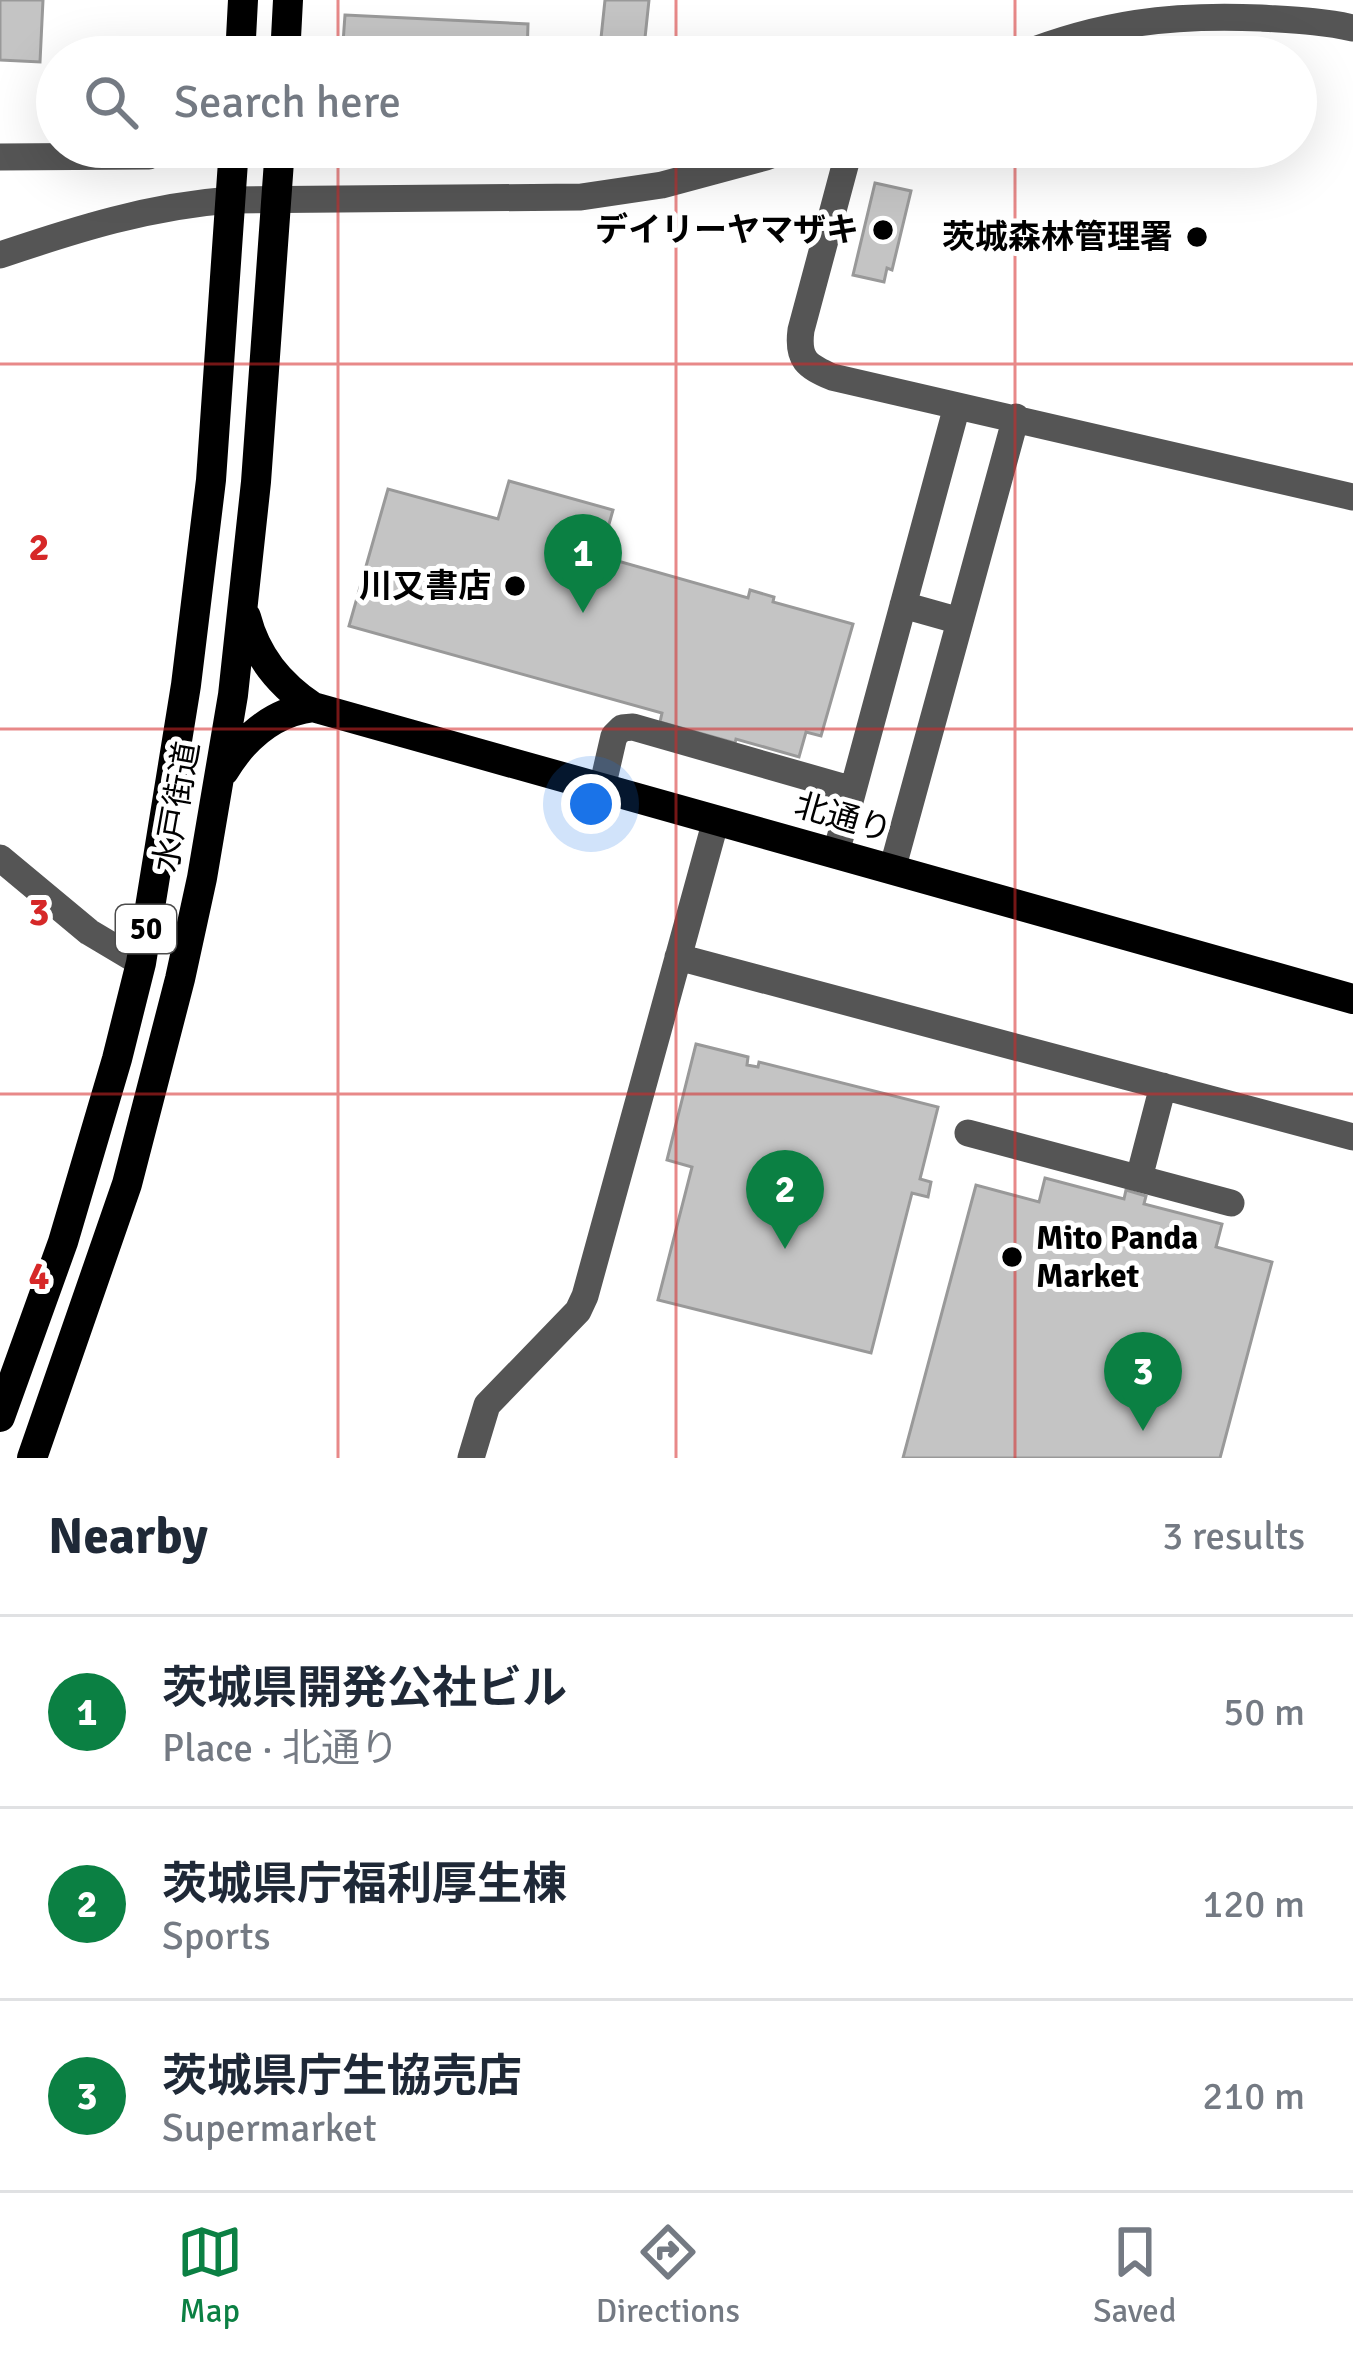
<!DOCTYPE html>
<meta charset="utf-8">
<style>
:root{--surface:#fff;--page:#f6f6f7;--text:#1f2937;--muted:#747a83;--line:#e0e1e3;--accent:#0b8043}
body{margin:0;font-family:Signika,"Noto Sans JP",sans-serif;background:var(--page);color:var(--text)}
.you{position:absolute;left:591px;top:804px;width:42px;height:42px;margin:-30px;border:9px solid #fff;border-radius:50%;background:#1a73e8;box-shadow:0 0 0 18px #1a73e833}
.badge{display:grid;place-items:center;width:78px;height:78px;border-radius:50%;background:var(--accent);color:#fff;font-size:39px;font-weight:700}
.pin{position:absolute;translate:-50% -99px;filter:drop-shadow(0 3px 6px #0008)}
.pin::after{content:'';position:absolute;top:63px;width:42px;height:36px;background:inherit;clip-path:polygon(0 0,100% 0,50% 100%)}
.list{margin:0;padding:0;list-style:none}
h2{display:flex;justify-content:space-between;align-items:center;height:156px;margin:0;padding:0 48px;font-size:51px}
h2 small{font-size:39px;font-weight:400;color:var(--muted)}
.list li{display:grid;grid-template-columns:78px 1fr auto;gap:36px;align-items:center;box-sizing:border-box;height:192px;padding:0 48px;border-top:3px solid var(--line)}
.list b{display:block;font-size:45px;white-space:nowrap}
.list p{margin:0;font-size:39px;white-space:nowrap;color:var(--muted)}
.list em{font-size:39px;font-style:normal;color:var(--muted)}
.icon{flex:none;width:66px;height:66px;fill:none;stroke:currentColor;stroke-width:2;stroke-linecap:round;stroke-linejoin:round}
.map{position:relative;flex:none;width:1353px;height:1458px;overflow:hidden}
.search{position:absolute;background:var(--surface);box-shadow:0 12px 48px #0002;left:36px;right:36px;top:36px;height:132px;display:flex;align-items:center;gap:30px;box-sizing:border-box;padding:0 42px;border-radius:66px;color:var(--muted);font-size:45px}
.sheet{height:732px;background:var(--surface)}
nav{display:flex;justify-content:space-around;align-items:center;box-sizing:border-box;height:168px;border-top:3px solid var(--line);background:var(--surface);font-size:33px;color:var(--muted)}
nav a{display:grid;justify-items:center;gap:6px}
nav .on{color:var(--accent)}
.map>svg:first-child{display:block}
.building{fill:#c4c4c4;stroke:#999;stroke-width:3}
.lines{fill:none;stroke-linecap:round;stroke-linejoin:round}
.minor{stroke:#555;stroke-width:27}
.major{stroke:#000;stroke-width:30}
.grid{fill:none;stroke:#d62828;stroke-width:3;stroke-opacity:0.55}
.poi-dot{fill:#000;stroke:#fff;stroke-width:4.5}
.labels{text-anchor:middle;dominant-baseline:central;stroke-width:10;stroke-linejoin:round;paint-order:stroke}
.shield{fill:#fff;stroke:#4c4c4c;stroke-width:3}
.shield-label{font-size:30px;font-weight:bold;fill:#000}
.poi-label{font-size:33px;font-weight:bold;fill:#000;stroke:#fff;text-anchor:end}
.street-label{font-size:33px;fill:#000;stroke:#fff}
.grid-label{font-size:39px;text-anchor:middle;font-weight:bold;fill:#d62828;stroke:#fff;stroke-width:10;stroke-linejoin:round;paint-order:stroke}
</style>
<div class="map">
<svg width="1353" height="1458" viewBox="0 0 1353 1458">
<rect width="100%" height="100%" fill="#fff"/>
<path class="building" d="M 0,0 L 43,0 L 40,62 L 0,60 Z
M 605,0 L 649,0 L 643,57 L 599,57 Z
M 345,15 L 528,24 L 527,57 L 342,57 Z
M 875,183 L 911,191 L 892,270 L 887,268 L 884,282 L 853,275 Z
M 509,481 L 613,510 L 600,556 L 748,598 L 750,590 L 774,597 L 773,602 L 853,624 L 821,736 L 806,732 L 799,757 L 736,739 L 735,743 L 660,722 L 662,713 L 349,626 L 388,489 L 498,519 Z
M 696,1044 L 748,1057 L 747,1065 L 758,1067 L 759,1062 L 938,1107 L 920,1179 L 931,1182 L 928,1197 L 912,1193 L 871,1353 L 658,1300 L 692,1167 L 667,1160 Z
M 1045,1178 L 1124,1199 L 1126,1190 L 1146,1196 L 1144,1204 L 1222,1224 L 1216,1247 L 1272,1262 L 1220,1458 L 903,1458 L 976,1185 L 1039,1202 Z"/>
<g class="lines">
<path class="minor" d="M 1016,57 C 1100,23 1171,14 1261,18 C 1292,20 1323,21 1353,28
M 850,147 L 801,330 C 797,360 807,366 832,377 L 1353,497
M 0,157 L 149,156 L 164,147
M 0,255 C 77,229 150,206 231,200 L 581,197 L 662,185 L 766,157 L 792,147
M 903,605 L 960,621
M 602,788 L 614,736 L 622,728 L 633,727 L 853,790
M 836,853 L 957,406
M 0,858 L 89,932 L 141,963
M 892,870 L 1016,417
M 678,957 L 1353,1137
M 968,1133 L 1231,1203
M 1139,1178 L 1163,1086
M 471,1458 L 487,1405 L 578,1311 L 585,1296 L 716,820"/>
<path class="major" d="M 240,57 L 243,0
M 285,57 L 288,0
M 246,617 C 256,656 279,684 313,707 L 1353,999
M 224,771 C 244,738 273,712 313,707
M 0,1417 L 63,1242 L 117,1059 L 141,963 L 186,685 L 211,480 L 234,147
M 32,1458 L 127,1184 L 180,979 L 202,878 L 233,695 L 256,482 L 280,147"/>
</g>
<path class="grid" d="M 338,0 L 338,57M 676,0 L 676,57M 1015,0 L 1015,57M 338,147 L 338,1458M 676,147 L 676,1458M 1015,147 L 1015,1458M 0,364 L 1353,364M 0,729 L 1353,729M 0,1094 L 1353,1094"/>
<g class="poi-dot">
<circle cx="883" cy="230" r="12"/>
<circle cx="1197" cy="237" r="12"/>
<circle cx="515" cy="586" r="12"/>
<circle cx="1012" cy="1257" r="12"/>
</g>
<g class="labels">
<rect class="shield" x="116" y="905" width="60" height="48" rx="9"/>
<g class="shield-label">
<text x="146" y="929">50</text>
</g>
<g class="poi-label">
<text x="859" y="230">デイリーヤマザキ</text>
<text x="1173" y="237">茨城森林管理署</text>
<text x="491" y="586">川又書店</text>
<text x="1036" y="1238" text-anchor="start">Mito Panda<tspan x="1036" dy="38">Market</tspan></text>
</g>
<g class="street-label">
<text transform="translate(177 807) rotate(-80)">水戸街道</text>
<text transform="translate(843 818) rotate(16)">北通り</text>
</g>
</g>
<g class="grid-label">
<text x="39" y="560">2</text>
<text x="39" y="925">3</text>
<text x="39" y="1289">4</text>
</g>
</svg>
<div class="you"></div>
<div class="pin badge" style="left:583px;top:613px">1</div>
<div class="pin badge" style="left:785px;top:1249px">2</div>
<div class="pin badge" style="left:1143px;top:1431px">3</div>
<div class="search"><svg class="icon" aria-label="search" viewBox="0 0 24 24"><circle cx="10" cy="10" r="6"/><path d="M15 15l6 6"/></svg>Search here</div>
</div>
<section class="sheet">
<h2>Nearby<small>3 results</small></h2>
<ul class="list">
<li><span class="badge">1</span><div><b>茨城県開発公社ビル</b><p>Place · 北通り</p></div><em>50 m</em></li>
<li><span class="badge">2</span><div><b>茨城県庁福利厚生棟</b><p>Sports</p></div><em>120 m</em></li>
<li><span class="badge">3</span><div><b>茨城県庁生協売店</b><p>Supermarket</p></div><em>210 m</em></li>
</ul>
</section>
<nav>
<a class="on"><svg class="icon" aria-label="map" viewBox="0 0 24 24"><path d="M3 6l6-2 6 2 6-2v14l-6 2-6-2-6 2zM9 4v14M15 6v14"/></svg>Map</a>
<a><svg class="icon" aria-label="directions" viewBox="0 0 24 24"><path d="M12 3l9 9-9 9-9-9zM9 14v-3h6M13 9l2 2-2 2"/></svg>Directions</a>
<a><svg class="icon" aria-label="saved" viewBox="0 0 24 24"><path d="M7 4h10v16l-5-4-5 4z"/></svg>Saved</a>
</nav>
